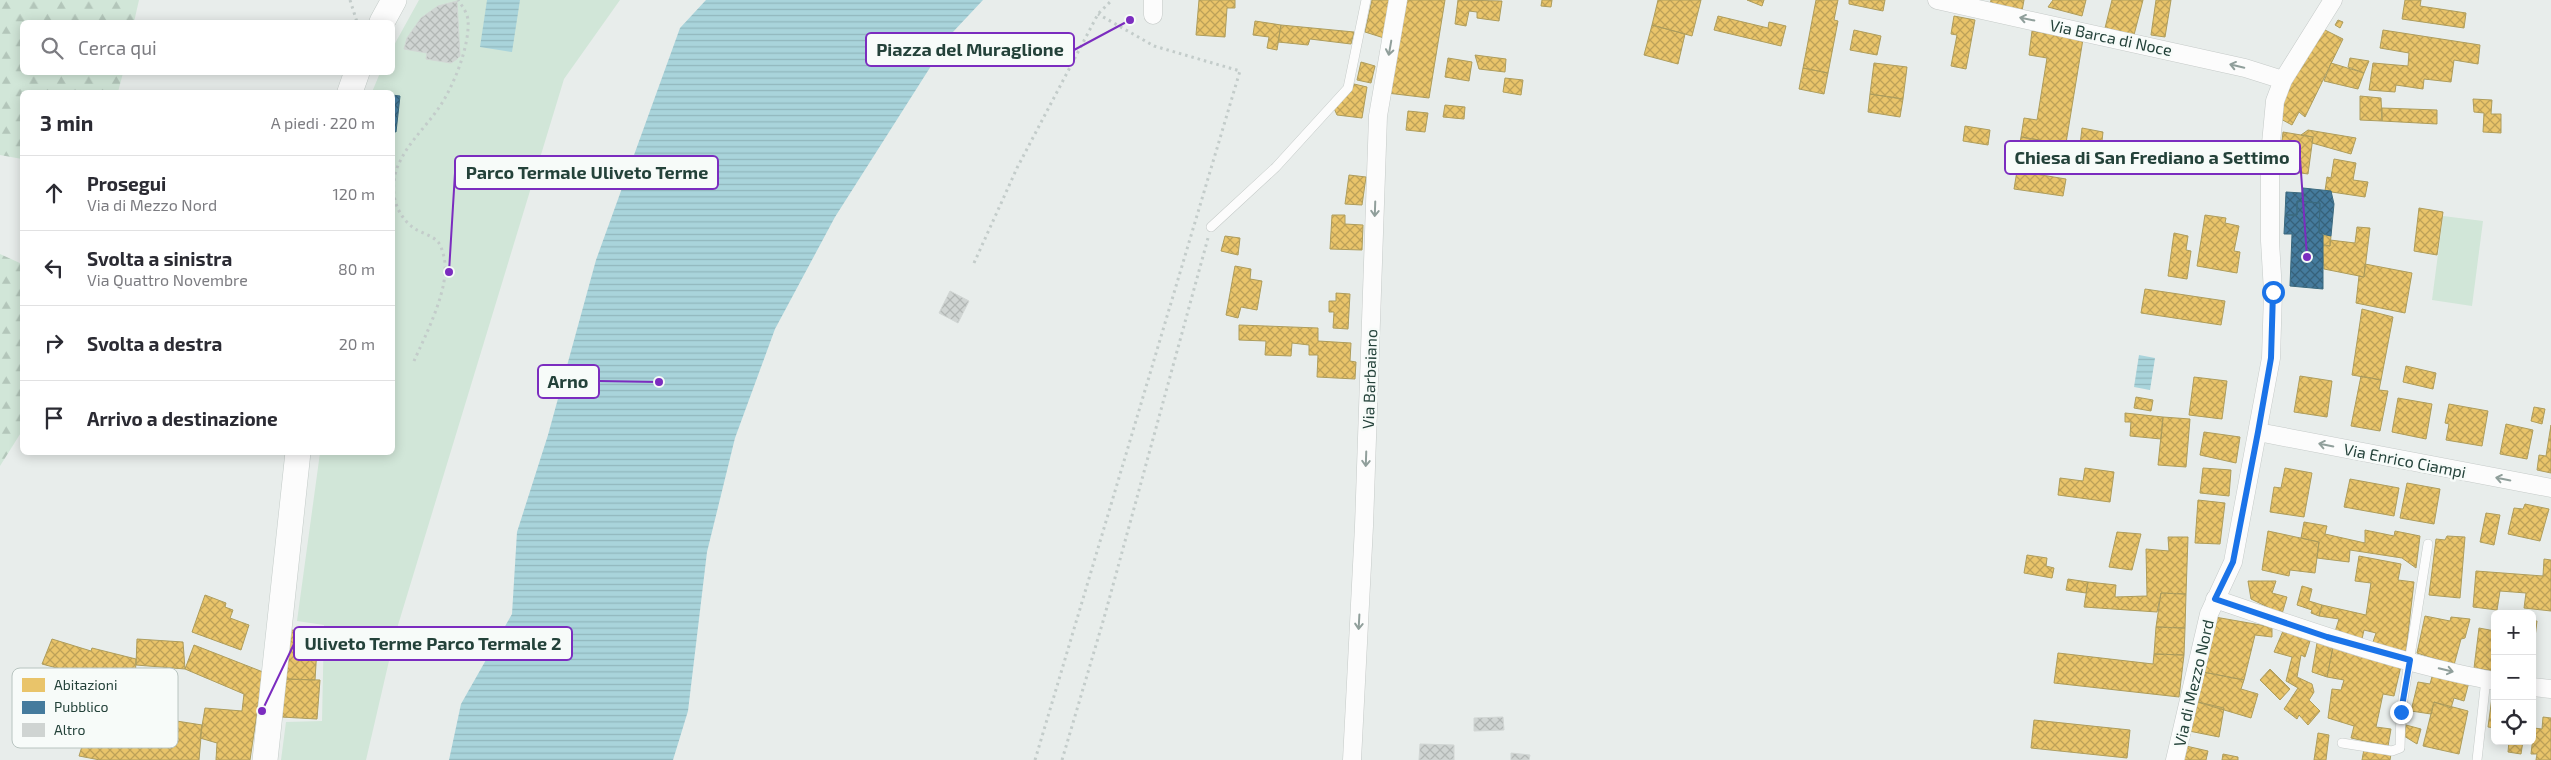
<!DOCTYPE html>
<html lang="it">
<meta charset="utf-8">
<style>
:root{--surface:#fff;--page:#f7f7f7;--text:#2b2b33;--muted:#7c7c81;--line:#e1e1e2}
body{margin:0;font-family:"Exo 2",sans-serif;background:var(--page);color:var(--text)}
.controls{position:absolute;right:15px;bottom:15px;display:grid;overflow:hidden;border-radius:8px;box-shadow:0 2px 12px #0003}
.controls button{width:45px;height:45px;display:grid;place-items:center;padding:0;border:0;border-bottom:1px solid var(--line);background:var(--surface);color:var(--text);font:25px sans-serif}
.stop{position:absolute;width:15px;height:15px;margin:-11px;border:4px solid #1a73e8;border-radius:50%;background:#fff}
.stop.end{background:#1a73e8;border-color:#fff;box-shadow:0 1px 5px #0008}
.list{margin:0;padding:0;list-style:none}
h2{display:flex;justify-content:space-between;align-items:center;height:65px;margin:0;padding:0 20px;font-size:21px}
h2 small{font-size:16px;font-weight:400;color:var(--muted)}
.list li{display:grid;grid-template-columns:32px 1fr auto;gap:15px;align-items:center;box-sizing:border-box;height:75px;padding:0 20px;border-top:1px solid var(--line)}
.list b{display:block;font-size:19px;white-space:nowrap}
.list p{margin:0;font-size:16px;white-space:nowrap;color:var(--muted)}
.list em{font-size:16px;font-style:normal;color:var(--muted)}
.icon{flex:none;width:28px;height:28px;fill:none;stroke:currentColor;stroke-width:2;stroke-linecap:round;stroke-linejoin:round}
.map{position:relative;flex:none;width:2551px;height:760px;overflow:hidden}
.search{position:absolute;background:var(--surface);box-shadow:0 2px 12px #0003;left:20px;top:20px;width:375px;height:55px;display:flex;align-items:center;gap:12px;box-sizing:border-box;padding:0 18px;border-radius:8px;color:var(--muted);font-size:19px}
.panel{position:absolute;background:var(--surface);box-shadow:0 2px 12px #0003;left:20px;top:90px;width:375px;height:365px;border-radius:8px}
.map>svg:first-child{display:block}
.forest{fill:url(#forest-firs)}
.park{fill:#d1e6d8}
.water{fill:url(#water-rules)}
.homes{fill:url(#homes-cross-hatch);stroke:#ae9d5c}
.public{fill:url(#public-cross-hatch);stroke:#3b6a7f}
.building{fill:url(#building-cross-hatch);stroke:#d1d6d4}
.lines{fill:none;stroke-linecap:round;stroke-linejoin:round}
.service-casing{stroke:#c5cac8;stroke-width:10}
.minor-casing{stroke:#c5cac8;stroke-width:19}
.secondary-casing{stroke:#c3cbc8;stroke-width:26}
.path{stroke:#c3ccca;stroke-width:3;stroke-dasharray:2.5 4;stroke-linecap:butt}
.service{stroke:#fcfcfc;stroke-width:9}
.minor{stroke:#fcfcfc;stroke-width:18}
.secondary{stroke:#fcfcfc;stroke-width:25}
.oneway{stroke:#909f9b}
.route{stroke:#1a73e8;stroke-width:6}
.labels{text-anchor:middle;dominant-baseline:central;stroke-width:5;stroke-linejoin:round;paint-order:stroke}
.street-label{font-size:16px;fill:#24423a;stroke:#f7fbf9}
.key{fill:#f7fbf9;stroke:#b8c4c0;stroke-width:1}
.key-label{font-size:14px;fill:#24423a}
.leader{fill:none;stroke:#7b2cbf;stroke-width:2}
.callout-dot{fill:#7b2cbf;stroke:#f7fbf9;stroke-width:2}
.callout{fill:#f7fbf9;stroke:#7b2cbf;stroke-width:2}
.callout-label{font-size:18px;text-anchor:middle;font-weight:bold;fill:#24423a}
</style>
<div class="map">
<svg width="2551" height="760" viewBox="0 0 2551 760">
<defs>
<pattern id="forest-firs" width="22" height="20" patternUnits="userSpaceOnUse" patternTransform="scale(1.25)"><rect width="22" height="20" fill="#d1e6d8"/><path d="M5 1l3.5 6h-7zM16 11l3.5 6h-7z" fill="#b3c6ba"/></pattern>
<pattern id="water-rules" width="6" height="5" patternUnits="userSpaceOnUse" patternTransform="scale(1.25)"><rect width="6" height="5" fill="#a9d4db"/><path d="M0 2.5h6" fill="none" stroke="#91b7bd"/></pattern>
<pattern id="homes-cross-hatch" width="8" height="8" patternUnits="userSpaceOnUse" patternTransform="scale(1.25)"><rect width="8" height="8" fill="#e9c46a"/><path d="M0 0l8 8M0 8l8-8" fill="none" stroke="#bda158"/></pattern>
<pattern id="public-cross-hatch" width="8" height="8" patternUnits="userSpaceOnUse" patternTransform="scale(1.25)"><rect width="8" height="8" fill="#457b9d"/><path d="M0 0l8 8M0 8l8-8" fill="none" stroke="#36617a"/></pattern>
<pattern id="building-cross-hatch" width="8" height="8" patternUnits="userSpaceOnUse" patternTransform="scale(1.25)"><rect width="8" height="8" fill="#cfd4d2"/><path d="M0 0l8 8M0 8l8-8" fill="none" stroke="#b2b7b5"/></pattern>
</defs>
<rect width="100%" height="100%" fill="#e8edeb"/>
<path class="forest" d="M 0,0 L 139,0 L 134,22 L 22,22 L 22,72 L 123,73 L 118,92 L 22,92 L 22,159 L 0,155 Z
M 0,254 L 22,264 L 22,431 L 0,466 Z"/>
<path class="park" d="M 419,0 L 620,0 L 564,79 L 395,635 L 366,760 L 281,760 L 286,722 L 322,721 L 324,625 L 297,621 L 320,453 L 392,452 L 392,92 L 372,92 L 380,73 L 392,72 L 393,47 Z
M 2443,216 L 2483,221 L 2472,306 L 2432,300 Z"/>
<path class="water" d="M 487,0 L 520,0 L 512,52 L 480,47 Z
M 706,0 L 983,0 L 952,33 L 835,217 L 775,329 L 735,438 L 707,552 L 688,711 L 673,760 L 449,760 L 461,704 L 512,614 L 517,532 L 548,435 L 596,260 L 680,28 Z
M 2139,355 L 2155,358 L 2150,390 L 2134,387 Z"/>
<path class="homes" d="M 1199,0 L 1235,0 L 1235,8 L 1227,8 L 1225,37 L 1196,35 Z
M 1372,0 L 1393,0 L 1384,38 L 1365,32 Z
M 1406,0 L 1445,0 L 1429,98 L 1387,93 Z
M 1458,0 L 1502,1 L 1499,21 L 1477,18 L 1477,12 L 1469,11 L 1466,26 L 1455,24 Z
M 1542,0 L 1552,0 L 1551,7 L 1541,6 Z
M 1658,0 L 1701,0 L 1692,36 L 1652,25 Z
M 1747,0 L 1764,0 L 1762,6 Z
M 1816,0 L 1838,0 L 1834,20 L 1838,21 L 1828,73 L 1803,68 Z
M 1849,0 L 1885,0 L 1883,11 L 1849,4 Z
M 1991,0 L 2024,0 L 2022,11 L 1990,5 Z
M 2053,0 L 2086,0 L 2082,16 L 2048,7 Z
M 2112,0 L 2143,0 L 2134,35 L 2105,28 Z
M 2156,0 L 2171,0 L 2165,37 L 2151,35 Z
M 2405,0 L 2421,0 L 2420,6 L 2466,13 L 2464,28 L 2402,19 Z
M 1718,16 L 1768,28 L 1769,22 L 1786,26 L 1781,46 L 1714,30 Z
M 1954,16 L 1975,20 L 1966,69 L 1951,66 L 1957,35 L 1951,34 Z
M 2338,20 L 2343,22 L 2340,28 L 2335,25 Z
M 1255,21 L 1281,25 L 1277,50 L 1267,48 L 1269,37 L 1253,35 Z
M 1281,25 L 1354,32 L 1351,44 L 1310,39 L 1308,45 L 1278,42 Z
M 1652,25 L 1685,34 L 1678,64 L 1644,55 Z
M 2321,28 L 2343,39 L 2305,117 L 2299,112 L 2292,125 L 2277,117 L 2293,79 Z
M 1854,30 L 1881,36 L 1877,55 L 1850,50 Z
M 2383,30 L 2480,45 L 2478,64 L 2454,60 L 2451,82 L 2424,79 L 2423,89 L 2396,85 L 2395,92 L 2369,90 L 2373,63 L 2408,66 L 2409,53 L 2380,48 Z
M 2032,31 L 2083,39 L 2066,143 L 2101,150 L 2101,145 L 2116,147 L 2112,169 L 2048,159 L 2051,142 L 2021,137 L 2024,118 L 2037,120 L 2047,58 L 2029,55 Z
M 1475,55 L 1506,59 L 1505,72 L 1479,69 Z
M 1448,58 L 1472,62 L 1469,81 L 1445,77 Z
M 2350,58 L 2369,61 L 2364,73 L 2348,67 Z
M 1361,62 L 1375,66 L 1371,83 L 1357,80 Z
M 1874,63 L 1907,67 L 1903,99 L 1870,94 Z
M 2331,63 L 2364,73 L 2358,89 L 2324,81 Z
M 1803,68 L 1828,73 L 1824,94 L 1799,89 Z
M 1505,78 L 1523,80 L 1521,95 L 1503,92 Z
M 1354,84 L 1367,87 L 1362,118 L 1337,115 L 1333,106 L 1351,92 Z
M 1870,94 L 1903,99 L 1900,117 L 1868,112 Z
M 2360,96 L 2381,98 L 2382,121 L 2360,120 Z
M 2473,99 L 2492,100 L 2491,114 L 2501,114 L 2501,133 L 2483,132 L 2484,113 L 2474,112 Z
M 1445,105 L 1465,107 L 1464,119 L 1443,117 Z
M 2382,108 L 2437,110 L 2437,124 L 2382,121 Z
M 1408,111 L 1428,113 L 1425,132 L 1406,130 Z
M 1965,126 L 1990,130 L 1988,145 L 1963,141 Z
M 2082,128 L 2103,132 L 2101,150 L 2080,145 Z
M 2308,130 L 2356,138 L 2351,154 L 2312,143 L 2313,137 L 2301,135 Z
M 2283,132 L 2313,137 L 2308,174 L 2279,170 Z
M 2021,137 L 2051,142 L 2049,152 L 2019,147 Z
M 2334,159 L 2356,163 L 2353,180 L 2368,182 L 2365,197 L 2325,191 L 2327,177 L 2331,178 Z
M 2017,171 L 2066,179 L 2063,196 L 2014,189 Z
M 1349,175 L 1366,177 L 1362,205 L 1345,204 Z
M 2419,208 L 2443,212 L 2437,255 L 2414,251 Z
M 1332,215 L 1345,215 L 1345,224 L 1363,225 L 1362,250 L 1330,249 Z
M 2205,215 L 2226,218 L 2225,223 L 2239,226 L 2234,251 L 2240,252 L 2237,273 L 2197,266 Z
M 2357,227 L 2370,228 L 2364,277 L 2324,269 L 2322,245 L 2330,246 L 2330,240 L 2355,243 Z
M 2174,233 L 2188,236 L 2186,250 L 2191,251 L 2187,279 L 2168,276 Z
M 2323,235 L 2331,236 L 2330,246 L 2322,245 Z
M 1225,236 L 1240,238 L 1238,255 L 1221,251 Z
M 2365,264 L 2412,273 L 2405,313 L 2356,303 L 2359,276 L 2364,277 Z
M 1235,266 L 1251,269 L 1250,279 L 1262,281 L 1257,310 L 1241,307 L 1238,318 L 1226,315 Z
M 2145,289 L 2225,301 L 2221,325 L 2141,313 Z
M 1336,293 L 1350,294 L 1348,329 L 1333,328 L 1334,312 L 1329,312 L 1329,301 L 1336,301 Z
M 2362,309 L 2393,317 L 2381,380 L 2352,375 Z
M 1239,325 L 1318,328 L 1318,341 L 1351,343 L 1350,361 L 1356,362 L 1355,379 L 1317,377 L 1318,355 L 1309,355 L 1309,345 L 1292,343 L 1291,356 L 1265,355 L 1266,341 L 1239,340 Z
M 2406,366 L 2436,373 L 2433,389 L 2403,382 Z
M 2300,376 L 2332,381 L 2327,417 L 2294,412 Z
M 2361,376 L 2381,380 L 2379,390 L 2388,391 L 2380,431 L 2351,426 Z
M 2194,377 L 2227,381 L 2222,419 L 2189,415 Z
M 2136,397 L 2153,400 L 2151,411 L 2134,408 Z
M 2398,398 L 2432,404 L 2426,439 L 2392,432 Z
M 2449,404 L 2488,411 L 2482,446 L 2446,440 L 2449,424 L 2445,423 Z
M 2534,407 L 2545,409 L 2542,424 L 2531,421 Z
M 2125,413 L 2163,417 L 2161,439 L 2130,436 L 2131,422 L 2125,422 Z
M 2163,417 L 2190,419 L 2186,467 L 2158,465 Z
M 2506,424 L 2533,430 L 2527,459 L 2500,454 Z
M 2551,425 L 2551,473 L 2537,470 L 2539,455 L 2546,456 Z
M 2204,432 L 2240,437 L 2236,463 L 2200,455 Z
M 2085,468 L 2114,472 L 2110,502 L 2058,495 L 2060,478 L 2083,481 Z
M 2203,468 L 2231,470 L 2229,496 L 2200,493 Z
M 2285,468 L 2312,473 L 2304,517 L 2270,512 L 2274,487 L 2281,488 Z
M 2350,479 L 2399,488 L 2394,516 L 2344,507 Z
M 2407,483 L 2440,489 L 2434,524 L 2400,518 Z
M 2198,500 L 2225,503 L 2220,544 L 2195,543 Z
M 2525,504 L 2549,509 L 2540,541 L 2508,534 L 2514,508 L 2523,509 Z
M 2486,513 L 2500,515 L 2494,545 L 2480,542 Z
M 2304,522 L 2327,526 L 2325,534 L 2365,543 L 2365,530 L 2394,536 L 2395,531 L 2420,536 L 2416,568 L 2402,558 L 2350,550 L 2349,562 L 2317,558 L 2319,542 L 2301,538 Z
M 2268,531 L 2319,542 L 2315,573 L 2290,570 L 2289,576 L 2262,570 Z
M 2117,532 L 2141,534 L 2132,570 L 2109,567 Z
M 2447,536 L 2465,537 L 2460,598 L 2429,595 L 2436,539 L 2445,540 Z
M 2168,537 L 2188,537 L 2186,594 L 2161,593 L 2157,612 L 2084,607 L 2088,582 L 2116,585 L 2115,597 L 2147,596 L 2146,549 L 2169,551 Z
M 2027,555 L 2047,558 L 2046,566 L 2054,568 L 2052,578 L 2024,573 Z
M 2359,556 L 2401,564 L 2398,580 L 2414,582 L 2406,651 L 2372,645 L 2376,633 L 2364,630 L 2362,639 L 2334,635 L 2339,619 L 2319,616 L 2322,605 L 2366,615 L 2371,583 L 2355,581 Z
M 2544,559 L 2551,560 L 2551,611 L 2524,608 L 2526,593 L 2500,591 L 2497,610 L 2473,607 L 2476,571 L 2543,576 Z
M 2068,579 L 2088,582 L 2086,593 L 2066,590 Z
M 2248,581 L 2276,581 L 2272,593 L 2287,597 L 2282,614 L 2251,599 Z
M 2302,586 L 2312,589 L 2309,601 L 2322,605 L 2319,616 L 2311,613 L 2312,610 L 2297,605 Z
M 2161,593 L 2186,594 L 2185,628 L 2156,627 Z
M 205,595 L 226,603 L 225,607 L 233,610 L 230,618 L 249,625 L 241,650 L 192,632 Z
M 2425,616 L 2450,621 L 2451,617 L 2470,619 L 2465,638 L 2461,639 L 2454,665 L 2417,653 Z
M 2215,617 L 2272,627 L 2272,637 L 2255,635 L 2244,680 L 2203,672 Z
M 2532,621 L 2537,621 L 2532,662 Z
M 2156,627 L 2185,628 L 2184,655 L 2154,654 Z
M 2479,628 L 2495,631 L 2495,671 L 2474,668 Z
M 290,630 L 318,632 L 315,680 L 285,679 Z
M 2283,631 L 2310,641 L 2305,657 L 2301,655 L 2297,677 L 2312,684 L 2314,692 L 2309,700 L 2320,711 L 2308,725 L 2299,715 L 2297,719 L 2284,709 L 2298,688 L 2286,681 L 2292,657 L 2274,652 Z
M 52,639 L 91,651 L 92,648 L 136,659 L 134,714 L 71,705 L 79,674 L 42,664 Z
M 137,639 L 183,642 L 185,669 L 136,665 Z
M 2317,643 L 2333,647 L 2327,677 L 2312,672 Z
M 194,645 L 263,672 L 250,760 L 216,760 L 217,743 L 200,738 L 205,708 L 242,711 L 244,694 L 185,669 Z
M 2333,647 L 2401,666 L 2394,696 L 2383,694 L 2376,727 L 2391,729 L 2388,746 L 2351,738 L 2354,726 L 2328,718 L 2332,689 L 2341,690 L 2344,680 L 2327,677 Z
M 2058,653 L 2153,664 L 2154,654 L 2184,655 L 2179,697 L 2054,683 Z
M 2270,669 L 2290,689 L 2280,700 L 2260,680 Z
M 2203,672 L 2244,680 L 2241,689 L 2258,694 L 2251,718 L 2194,701 Z
M 2433,673 L 2469,682 L 2464,701 L 2454,698 L 2451,708 L 2434,702 L 2431,714 L 2411,711 L 2418,682 L 2430,684 Z
M 285,679 L 320,680 L 317,719 L 281,717 Z
M 2493,690 L 2495,691 L 2495,728 L 2488,727 Z
M 2194,701 L 2224,708 L 2219,737 L 2189,731 Z
M 2434,702 L 2468,711 L 2459,754 L 2423,746 Z
M 94,708 L 202,725 L 199,760 L 100,760 L 79,756 Z
M 2543,717 L 2551,718 L 2551,760 L 2536,760 L 2537,754 L 2531,754 L 2534,728 L 2542,729 Z
M 2034,720 L 2130,730 L 2127,758 L 2031,748 Z
M 2406,725 L 2421,729 L 2417,744 L 2404,736 Z
M 2318,733 L 2329,735 L 2326,760 L 2314,760 Z
M 2509,741 L 2523,741 L 2521,754 L 2508,752 Z
M 2186,746 L 2208,751 L 2206,760 L 2184,760 Z
M 2364,749 L 2391,754 L 2390,760 L 2362,760 Z
M 2223,754 L 2238,757 L 2238,760 L 2222,760 Z"/>
<path class="public" d="M 392,95 L 400,96 L 396,132 L 392,131 Z
M 2303,188 L 2331,191 L 2334,204 L 2331,236 L 2319,233 L 2320,203 L 2297,201 L 2297,215 L 2285,215 L 2286,192 L 2302,193 Z
M 2297,201 L 2320,203 L 2319,233 L 2323,235 L 2323,289 L 2290,286 L 2292,234 L 2284,234 L 2285,215 L 2297,215 Z"/>
<path class="building" d="M 457,1 L 460,56 L 457,59 L 451,63 L 426,59 L 427,53 L 404,49 L 407,38 L 421,18 L 438,6 Z
M 950,291 L 969,301 L 958,323 L 939,313 Z
M 1503,717 L 1504,730 L 1474,731 L 1474,718 Z
M 1420,744 L 1454,745 L 1454,760 L 1419,760 Z
M 1511,753 L 1530,755 L 1529,760 L 1511,760 Z"/>
<g class="lines">
<defs>
<path id="service" d="M 1211,227 L 1276,167 L 1348,88 L 1366,0
M 2342,743 L 2392,751 L 2400,748 L 2401,712 L 2428,544
M 2477,760 L 2486,679"/>
<path id="minor" d="M 1937,0 L 2245,68 L 2283,80
M 1153,15 L 1153,0
M 2258,432 L 2551,488
M 2215,599 C 2307,630 2399,664 2495,681
M 2532,687 L 2551,689
M 1352,760 L 1364,526 L 1378,116 L 1398,0
M 2175,760 L 2209,614 L 2233,562 L 2271,358 L 2273,292 L 2270,241 L 2270,154 L 2275,101 L 2283,80 L 2333,0"/>
<path id="secondary" d="M 382,22 L 394,0
M 350,92 L 357,72
M 265,760 L 298,452"/>
</defs>
<use href="#service" class="service-casing"/>
<use href="#minor" class="minor-casing"/>
<use href="#secondary" class="secondary-casing"/>
<path class="path" d="M 350,0 L 357,22
M 974,263 L 1017,168 L 1098,14 L 1112,0
M 414,361 C 426,334 451,286 444,257 C 443,253 441,245 438,242 C 433,236 422,233 415,229 C 395,215 389,191 397,168 C 406,145 424,129 438,109 C 453,88 470,46 468,20 C 467,12 462,6 458,0
M 1035,760 L 1240,71 L 1154,46 L 1098,14
M 1062,760 L 1104,618 L 1208,238"/>
<use href="#service" class="service"/>
<use href="#minor" class="minor"/>
<use href="#secondary" class="secondary"/>
</g>
<defs><path id="oneway-shaft" d="M-6 0H5M1.5-3L5.5 0L1.5 3" fill="none" stroke-width="1.6" stroke-linecap="round" stroke-linejoin="round" transform="scale(1.25)"/></defs>
<g class="oneway">
<use href="#oneway-shaft" transform="translate(2027 19) rotate(-168)"/>
<use href="#oneway-shaft" transform="translate(1390 48) rotate(100)"/>
<use href="#oneway-shaft" transform="translate(2237 66) rotate(-167)"/>
<use href="#oneway-shaft" transform="translate(1375 209) rotate(92)"/>
<use href="#oneway-shaft" transform="translate(2326 445) rotate(-169)"/>
<use href="#oneway-shaft" transform="translate(1366 459) rotate(92)"/>
<use href="#oneway-shaft" transform="translate(2503 479) rotate(-169)"/>
<use href="#oneway-shaft" transform="translate(1359 622) rotate(93)"/>
<use href="#oneway-shaft" transform="translate(2446 670) rotate(14)"/>
</g>
<g class="lines">
<path class="route" d="M 2273,292 L 2271,358 L 2258,432 L 2233,562 L 2215,599 L 2327,637 L 2410,660 L 2401,712"/>
</g>
<g class="labels">
<g class="street-label">
<text transform="translate(2111 37) rotate(12)">Via Barca di Noce</text>
<text transform="translate(1369 379) rotate(-88)">Via Barbaiano</text>
<text transform="translate(2405 460) rotate(11)">Via Enrico Ciampi</text>
<text transform="translate(2193 683) rotate(-77)">Via di Mezzo Nord</text>
</g>
</g>
<rect x="12" y="668" width="166" height="80" rx="8" class="key"/>
<rect x="22" y="678" width="23" height="14" fill="#e9c46a"/>
<rect x="22" y="701" width="23" height="13" fill="#457b9d"/>
<rect x="22" y="723" width="23" height="14" fill="#cfd4d2"/>
<g class="key-label">
<text x="54" y="690">Abitazioni</text>
<text x="54" y="712">Pubblico</text>
<text x="54" y="735">Altro</text>
</g>
<path class="leader" d="M1130 20L1074 50M2307 257L2300 158M449 272L455 173M659 382L599 381M262 711L294 644"/>
<g class="callout-dot">
<circle cx="1130" cy="20" r="5"/>
<circle cx="2307" cy="257" r="5"/>
<circle cx="449" cy="272" r="5"/>
<circle cx="659" cy="382" r="5"/>
<circle cx="262" cy="711" r="5"/>
</g>
<g class="callout">
<rect x="866" y="33" width="208" height="33" rx="5"/>
<rect x="2005" y="141" width="295" height="33" rx="5"/>
<rect x="455" y="156" width="263" height="33" rx="5"/>
<rect x="538" y="365" width="61" height="33" rx="5"/>
<rect x="294" y="627" width="278" height="33" rx="5"/>
</g>
<g class="callout-label">
<text x="970" y="56">Piazza del Muraglione</text>
<text x="2152" y="164">Chiesa di San Frediano a Settimo</text>
<text x="587" y="179">Parco Termale Uliveto Terme</text>
<text x="568" y="388">Arno</text>
<text x="433" y="650">Uliveto Terme Parco Termale 2</text>
</g>
</svg>
<div class="controls">
<button>+</button>
<button>−</button>
<button><svg class="icon" aria-label="locate" viewBox="0 0 24 24"><circle cx="12" cy="12" r="6"/><path d="M12 2v4M12 18v4M2 12h4M18 12h4"/></svg></button>
</div>
<div class="stop" style="left:2273px;top:292px"></div>
<div class="stop end" style="left:2401px;top:712px"></div>
<div class="search"><svg class="icon" aria-label="search" viewBox="0 0 24 24"><circle cx="10" cy="10" r="6"/><path d="M15 15l6 6"/></svg>Cerca qui</div>
<section class="panel">
<h2>3 min<small>A piedi · 220 m</small></h2>
<ul class="list">
<li><svg class="icon" aria-label="ahead" viewBox="0 0 24 24"><path d="M12 20V5M6 11l6-6 6 6"/></svg><div><b>Prosegui</b><p>Via di Mezzo Nord</p></div><em>120 m</em></li>
<li><svg class="icon" aria-label="left" viewBox="0 0 24 24"><path d="M17 20v-9H6M10 6l-5 5 5 5"/></svg><div><b>Svolta a sinistra</b><p>Via Quattro Novembre</p></div><em>80 m</em></li>
<li><svg class="icon" aria-label="right" viewBox="0 0 24 24"><path d="M7 20v-9h11M14 6l5 5-5 5"/></svg><div><b>Svolta a destra</b></div><em>20 m</em></li>
<li><svg class="icon" aria-label="arrive" viewBox="0 0 24 24"><path d="M6 21V4h12l-3 4 3 4H6"/></svg><div><b>Arrivo a destinazione</b></div></li>
</ul>
</section>
</div>
